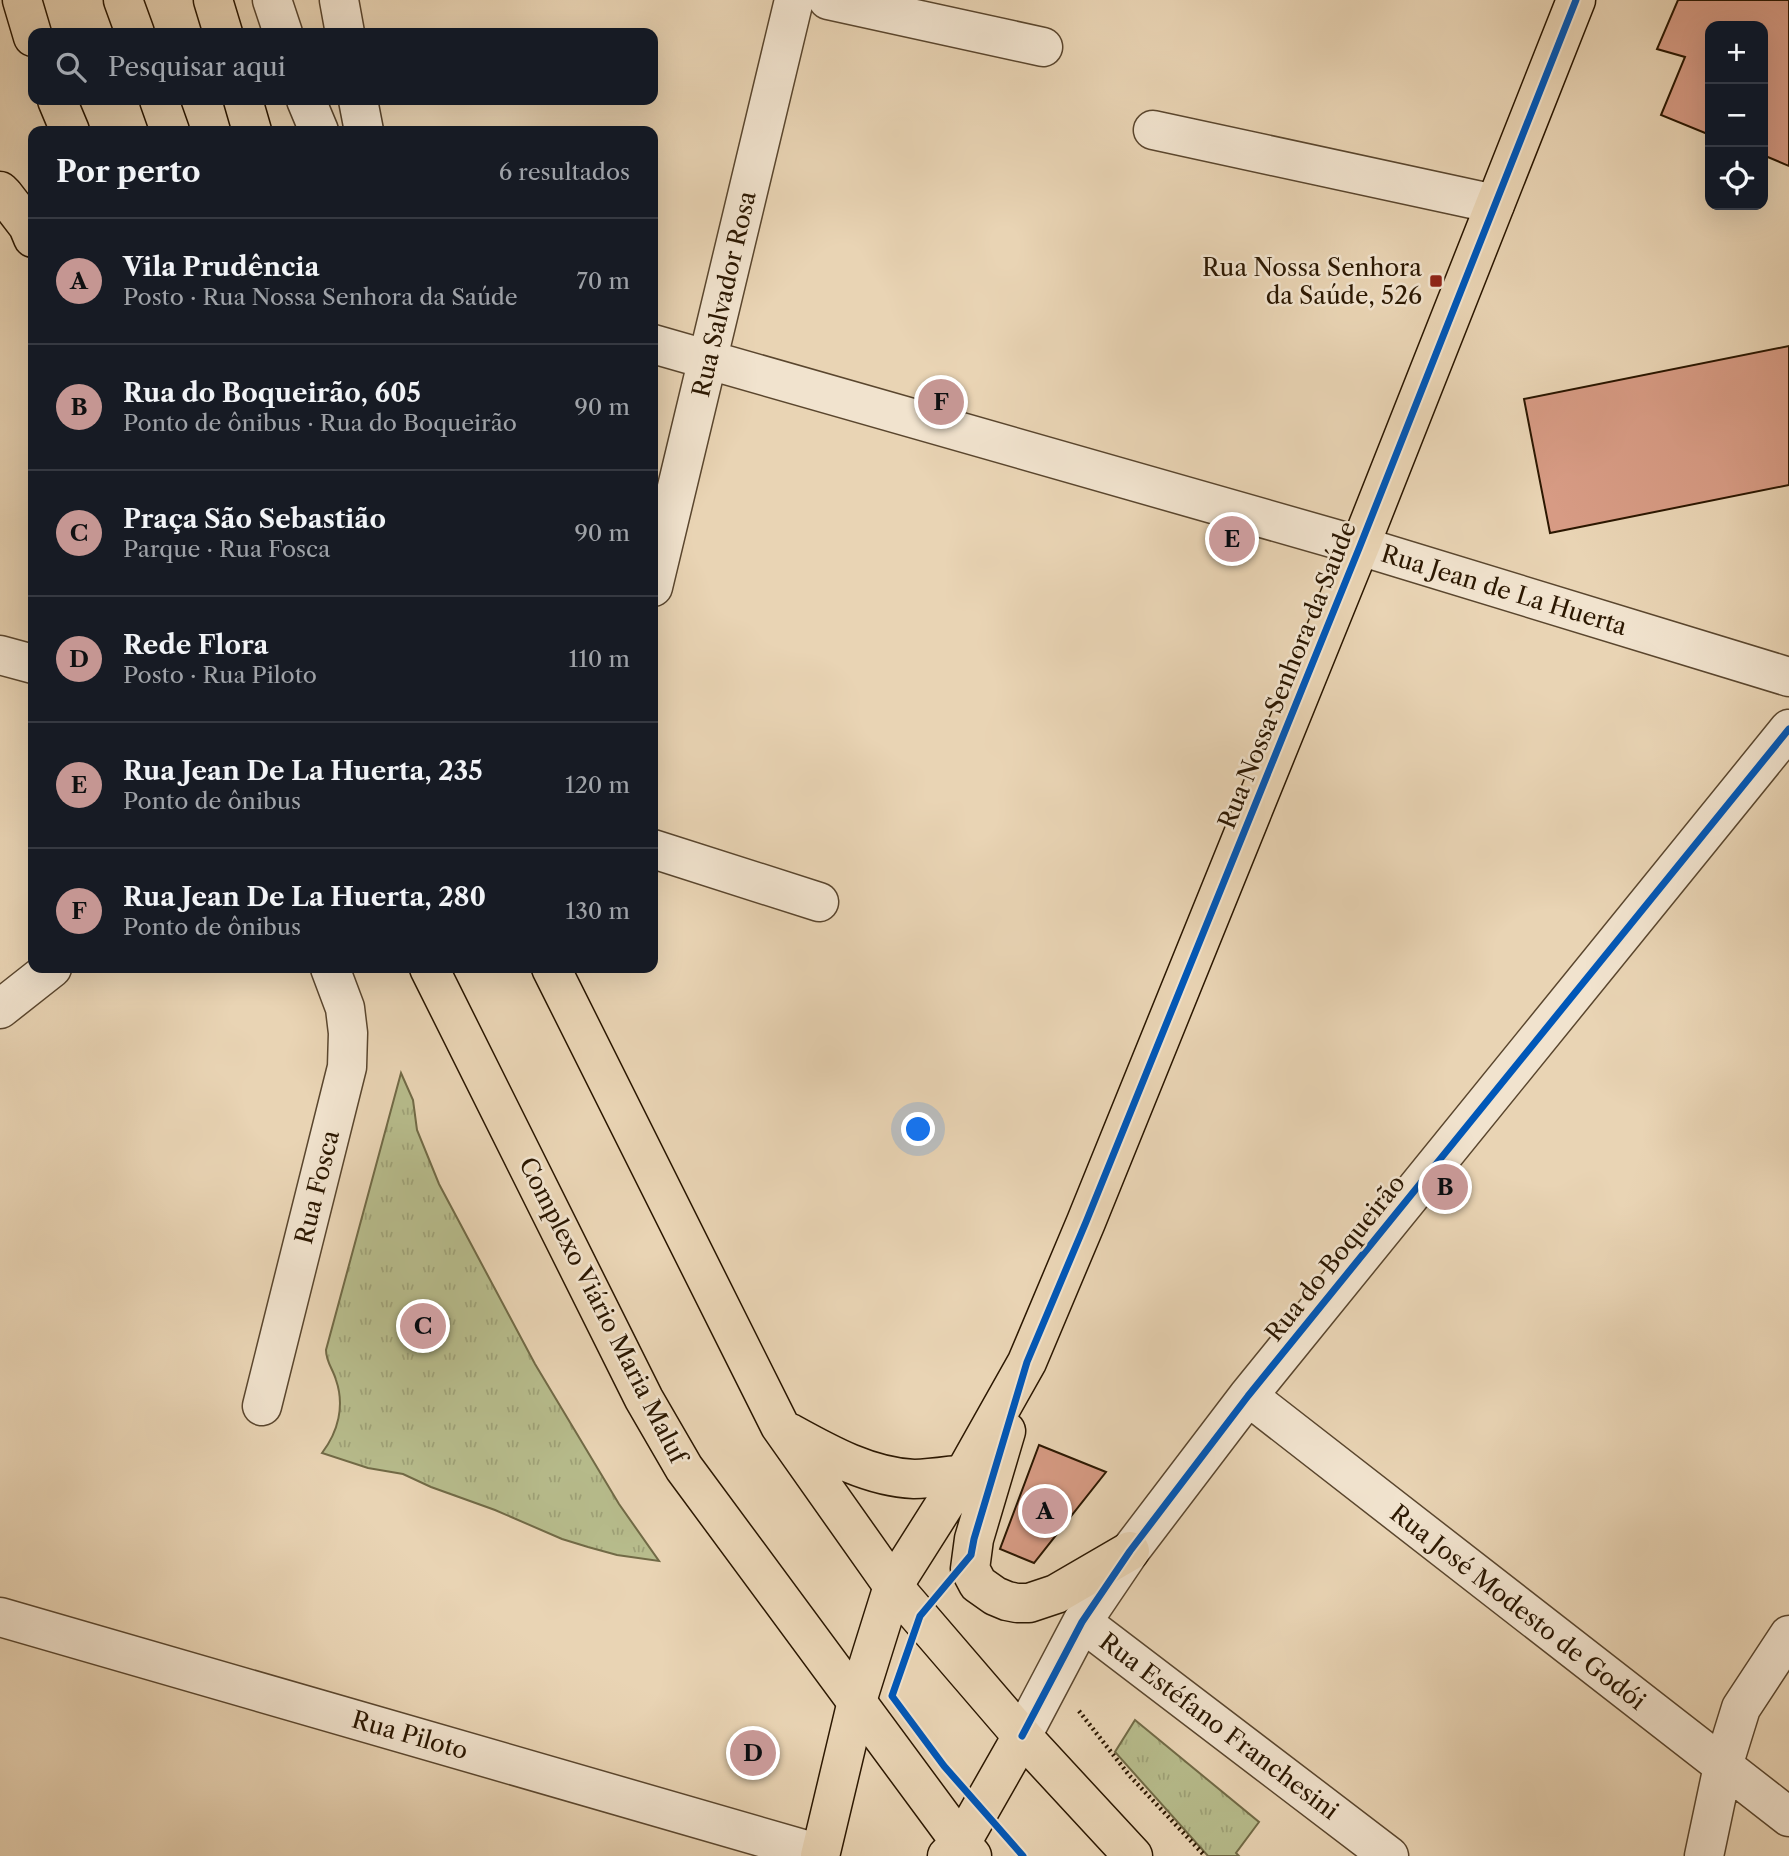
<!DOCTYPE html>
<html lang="pt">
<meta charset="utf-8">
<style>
:root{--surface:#171b24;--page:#20242c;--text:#f1f3f6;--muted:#9ea1a6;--line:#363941;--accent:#c59692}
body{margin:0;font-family:"Libre Caslon Text",serif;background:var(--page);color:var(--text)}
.controls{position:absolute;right:21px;top:21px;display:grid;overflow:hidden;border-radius:14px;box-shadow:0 7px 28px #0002}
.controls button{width:63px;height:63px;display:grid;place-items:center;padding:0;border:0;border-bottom:2px solid var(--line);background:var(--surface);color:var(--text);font:35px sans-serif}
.you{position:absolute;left:919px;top:1130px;width:24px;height:24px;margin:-18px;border:5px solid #fff;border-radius:50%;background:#1a73e8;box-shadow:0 0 0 10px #1a73e833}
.badge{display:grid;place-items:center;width:46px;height:46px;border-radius:50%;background:var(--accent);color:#111;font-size:23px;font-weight:700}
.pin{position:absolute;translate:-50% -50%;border:4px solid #fff;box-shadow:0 2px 7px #0006}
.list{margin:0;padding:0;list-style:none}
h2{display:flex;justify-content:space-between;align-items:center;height:91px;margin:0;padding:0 28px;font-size:30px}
h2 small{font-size:23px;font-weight:400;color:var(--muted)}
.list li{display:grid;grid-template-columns:46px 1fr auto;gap:21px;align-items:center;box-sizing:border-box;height:126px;padding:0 28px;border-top:2px solid var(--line)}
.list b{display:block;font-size:26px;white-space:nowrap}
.list p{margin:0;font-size:23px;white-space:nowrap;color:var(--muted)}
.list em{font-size:23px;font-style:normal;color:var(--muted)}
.icon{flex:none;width:38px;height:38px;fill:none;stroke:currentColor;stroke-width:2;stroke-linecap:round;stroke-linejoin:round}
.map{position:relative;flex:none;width:1789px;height:1856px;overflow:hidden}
.search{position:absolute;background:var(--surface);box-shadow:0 7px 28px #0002;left:28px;top:28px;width:630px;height:77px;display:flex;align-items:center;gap:18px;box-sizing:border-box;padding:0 24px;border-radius:14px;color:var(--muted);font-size:26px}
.panel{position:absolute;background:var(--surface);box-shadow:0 7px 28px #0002;left:28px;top:126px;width:630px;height:847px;border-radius:14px}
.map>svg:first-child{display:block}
.park{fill:url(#park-tufts);stroke:#716a46;stroke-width:2}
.building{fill:#d79b84;stroke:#2b1701;stroke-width:2}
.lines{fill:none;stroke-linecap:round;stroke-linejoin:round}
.minor-casing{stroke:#5a462e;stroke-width:41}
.major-casing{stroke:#2b1701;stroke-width:41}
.highway-casing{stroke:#2b1701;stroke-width:41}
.path{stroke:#2b1701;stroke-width:4.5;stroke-dasharray:2 3.5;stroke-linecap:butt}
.minor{stroke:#f1e3ce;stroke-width:38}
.major{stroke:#e9d4b4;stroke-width:38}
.highway{stroke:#e9d4b4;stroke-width:38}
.cycleway-casing{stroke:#f1e3ce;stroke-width:11}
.cycleway{stroke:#0057b8;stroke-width:7}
.poi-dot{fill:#8f2418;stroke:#f1e3ce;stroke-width:2.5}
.labels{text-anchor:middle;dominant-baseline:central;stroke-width:5;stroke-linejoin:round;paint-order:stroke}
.poi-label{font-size:24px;fill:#2b1701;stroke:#f1e3ce;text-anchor:end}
.street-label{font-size:24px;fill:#2b1701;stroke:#f1e3ce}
</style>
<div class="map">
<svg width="1789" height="1856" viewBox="0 0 1789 1856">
<defs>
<pattern id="park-tufts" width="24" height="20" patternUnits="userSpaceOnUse" patternTransform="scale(1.75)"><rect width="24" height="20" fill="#b7bc8c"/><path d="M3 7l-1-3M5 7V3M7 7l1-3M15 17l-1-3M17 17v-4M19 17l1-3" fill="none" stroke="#9ea177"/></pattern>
</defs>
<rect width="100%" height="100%" fill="#e9d4b4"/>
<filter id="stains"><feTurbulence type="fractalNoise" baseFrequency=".00286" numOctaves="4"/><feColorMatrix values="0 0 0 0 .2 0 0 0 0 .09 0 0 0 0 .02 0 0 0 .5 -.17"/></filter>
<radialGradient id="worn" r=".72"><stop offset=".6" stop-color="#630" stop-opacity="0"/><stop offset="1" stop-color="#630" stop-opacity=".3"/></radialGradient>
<path class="park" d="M 401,1073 L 413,1100 L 417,1130 L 439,1184 L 535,1364 L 619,1504 L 659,1561 L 617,1555 L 588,1547 L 562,1539 L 495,1510 L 431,1487 L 403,1474 L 368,1468 L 322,1453 C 338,1432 345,1406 336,1380 C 333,1369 326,1362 326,1350 Z
M 1135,1720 L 1259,1822 L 1236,1853 L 1239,1856 L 1208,1856 L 1115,1752 Z"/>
<path class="building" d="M 1678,0 L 1789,0 L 1789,166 L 1763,155 L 1763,26 L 1710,26 L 1710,135 L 1661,115 L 1685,57 L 1657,49 Z
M 1789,346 L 1789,485 L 1550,533 L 1524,399 Z
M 1039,1445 L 1106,1472 L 1034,1563 L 1000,1549 Z"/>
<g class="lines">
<defs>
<path id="minor" d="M 272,0 L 283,33
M 339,0 L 345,33
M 828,0 L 1043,47
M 306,100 L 319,131
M 358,100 L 364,131
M 1153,130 L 1495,204
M 653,344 L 1360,546 L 1789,677
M 653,587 L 794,0
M 0,655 L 33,664
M 653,849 L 819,902
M 0,1009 L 52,968
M 1248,1396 L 1789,1817
M 262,1406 L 347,1067 L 348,1033 L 345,1008 L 330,968
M 0,1617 L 820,1854
M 1082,1622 L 1389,1856
M 1022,1736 L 1082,1622 L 1130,1551 L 1248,1396 L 1789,729
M 1704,1856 L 1723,1766 L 1741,1708 L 1789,1635"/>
<path id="major" d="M 1006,1431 L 974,1539 L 970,1569 L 978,1584 L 995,1596 L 1007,1601 L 1017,1603 L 1029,1603 L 1056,1594 L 1130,1551
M 820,1856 L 857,1701 L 893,1586 L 964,1474 L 1027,1362 L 1086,1222 L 1360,546 L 1576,0
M 947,1856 L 961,1843 L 1022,1736"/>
<path id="highway" d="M 22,0 L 33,37
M 123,0 L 135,33
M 213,0 L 223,33
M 57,100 L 70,131
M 159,100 L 170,131
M 243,100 L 252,131
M 0,191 L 4,195 L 28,226 L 33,238
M 429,968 L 644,1399 L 684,1468 L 961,1843 L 972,1856
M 551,968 L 780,1426 L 893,1586 L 1022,1736 L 1133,1856
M 790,1433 C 828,1454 869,1477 914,1479 C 930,1479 947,1476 964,1474"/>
</defs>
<use href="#minor" class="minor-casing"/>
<use href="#major" class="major-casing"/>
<use href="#highway" class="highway-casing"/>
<path class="path" d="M 1079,1711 L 1129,1775 L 1205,1856"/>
<use href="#minor" class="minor"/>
<use href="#major" class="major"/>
<use href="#highway" class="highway"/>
<defs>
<path id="cycleway" d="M 1022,1736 L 1082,1622 L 1130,1551 L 1248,1396 L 1789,729
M 1023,1856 L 944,1766 L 892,1696 L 920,1616 L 971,1555 L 974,1539 L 1027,1362 L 1086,1222 L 1360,546 L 1576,0"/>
</defs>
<use href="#cycleway" class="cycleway-casing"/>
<use href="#cycleway" class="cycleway"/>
</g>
<rect class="poi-dot" x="1429" y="274" width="14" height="14" rx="3.5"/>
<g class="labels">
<g class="poi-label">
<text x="1422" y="267">Rua Nossa Senhora<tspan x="1422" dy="28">da Saúde, 526</tspan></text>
</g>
<g class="street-label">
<text transform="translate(724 294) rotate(-77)">Rua Salvador Rosa</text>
<text transform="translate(1504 590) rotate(17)">Rua Jean de La Huerta</text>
<text transform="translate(1287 675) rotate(-68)">Rua Nossa Senhora da Saúde</text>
<text transform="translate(317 1187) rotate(-76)">Rua Fosca</text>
<text transform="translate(1335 1258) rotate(-51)">Rua do Boqueirão</text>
<text transform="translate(603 1310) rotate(63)">Complexo Viário Maria Maluf</text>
<text transform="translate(1518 1607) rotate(38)">Rua José Modesto de Godói</text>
<text transform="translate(1219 1726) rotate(37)">Rua Estéfano Franchesini</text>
<text transform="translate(410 1735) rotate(16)">Rua Piloto</text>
</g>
</g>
<rect width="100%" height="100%" filter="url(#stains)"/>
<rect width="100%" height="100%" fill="url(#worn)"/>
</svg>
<div class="controls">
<button>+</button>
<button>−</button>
<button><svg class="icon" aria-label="locate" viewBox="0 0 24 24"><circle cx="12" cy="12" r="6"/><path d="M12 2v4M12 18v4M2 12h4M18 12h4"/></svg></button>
</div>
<div class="you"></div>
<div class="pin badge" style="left:1045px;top:1511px">A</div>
<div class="pin badge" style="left:1445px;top:1187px">B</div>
<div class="pin badge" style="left:423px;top:1326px">C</div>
<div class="pin badge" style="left:753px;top:1753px">D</div>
<div class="pin badge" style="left:1232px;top:539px">E</div>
<div class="pin badge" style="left:941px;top:402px">F</div>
<div class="search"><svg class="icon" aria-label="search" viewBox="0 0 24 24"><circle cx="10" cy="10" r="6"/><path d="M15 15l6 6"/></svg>Pesquisar aqui</div>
<section class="panel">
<h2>Por perto<small>6 resultados</small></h2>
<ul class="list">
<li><span class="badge">A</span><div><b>Vila Prudência</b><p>Posto · Rua Nossa Senhora da Saúde</p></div><em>70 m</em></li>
<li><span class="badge">B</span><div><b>Rua do Boqueirão, 605</b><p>Ponto de ônibus · Rua do Boqueirão</p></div><em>90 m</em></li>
<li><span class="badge">C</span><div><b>Praça São Sebastião</b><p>Parque · Rua Fosca</p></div><em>90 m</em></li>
<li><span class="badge">D</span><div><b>Rede Flora</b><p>Posto · Rua Piloto</p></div><em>110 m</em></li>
<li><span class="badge">E</span><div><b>Rua Jean De La Huerta, 235</b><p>Ponto de ônibus</p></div><em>120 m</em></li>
<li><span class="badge">F</span><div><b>Rua Jean De La Huerta, 280</b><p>Ponto de ônibus</p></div><em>130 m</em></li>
</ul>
</section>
</div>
